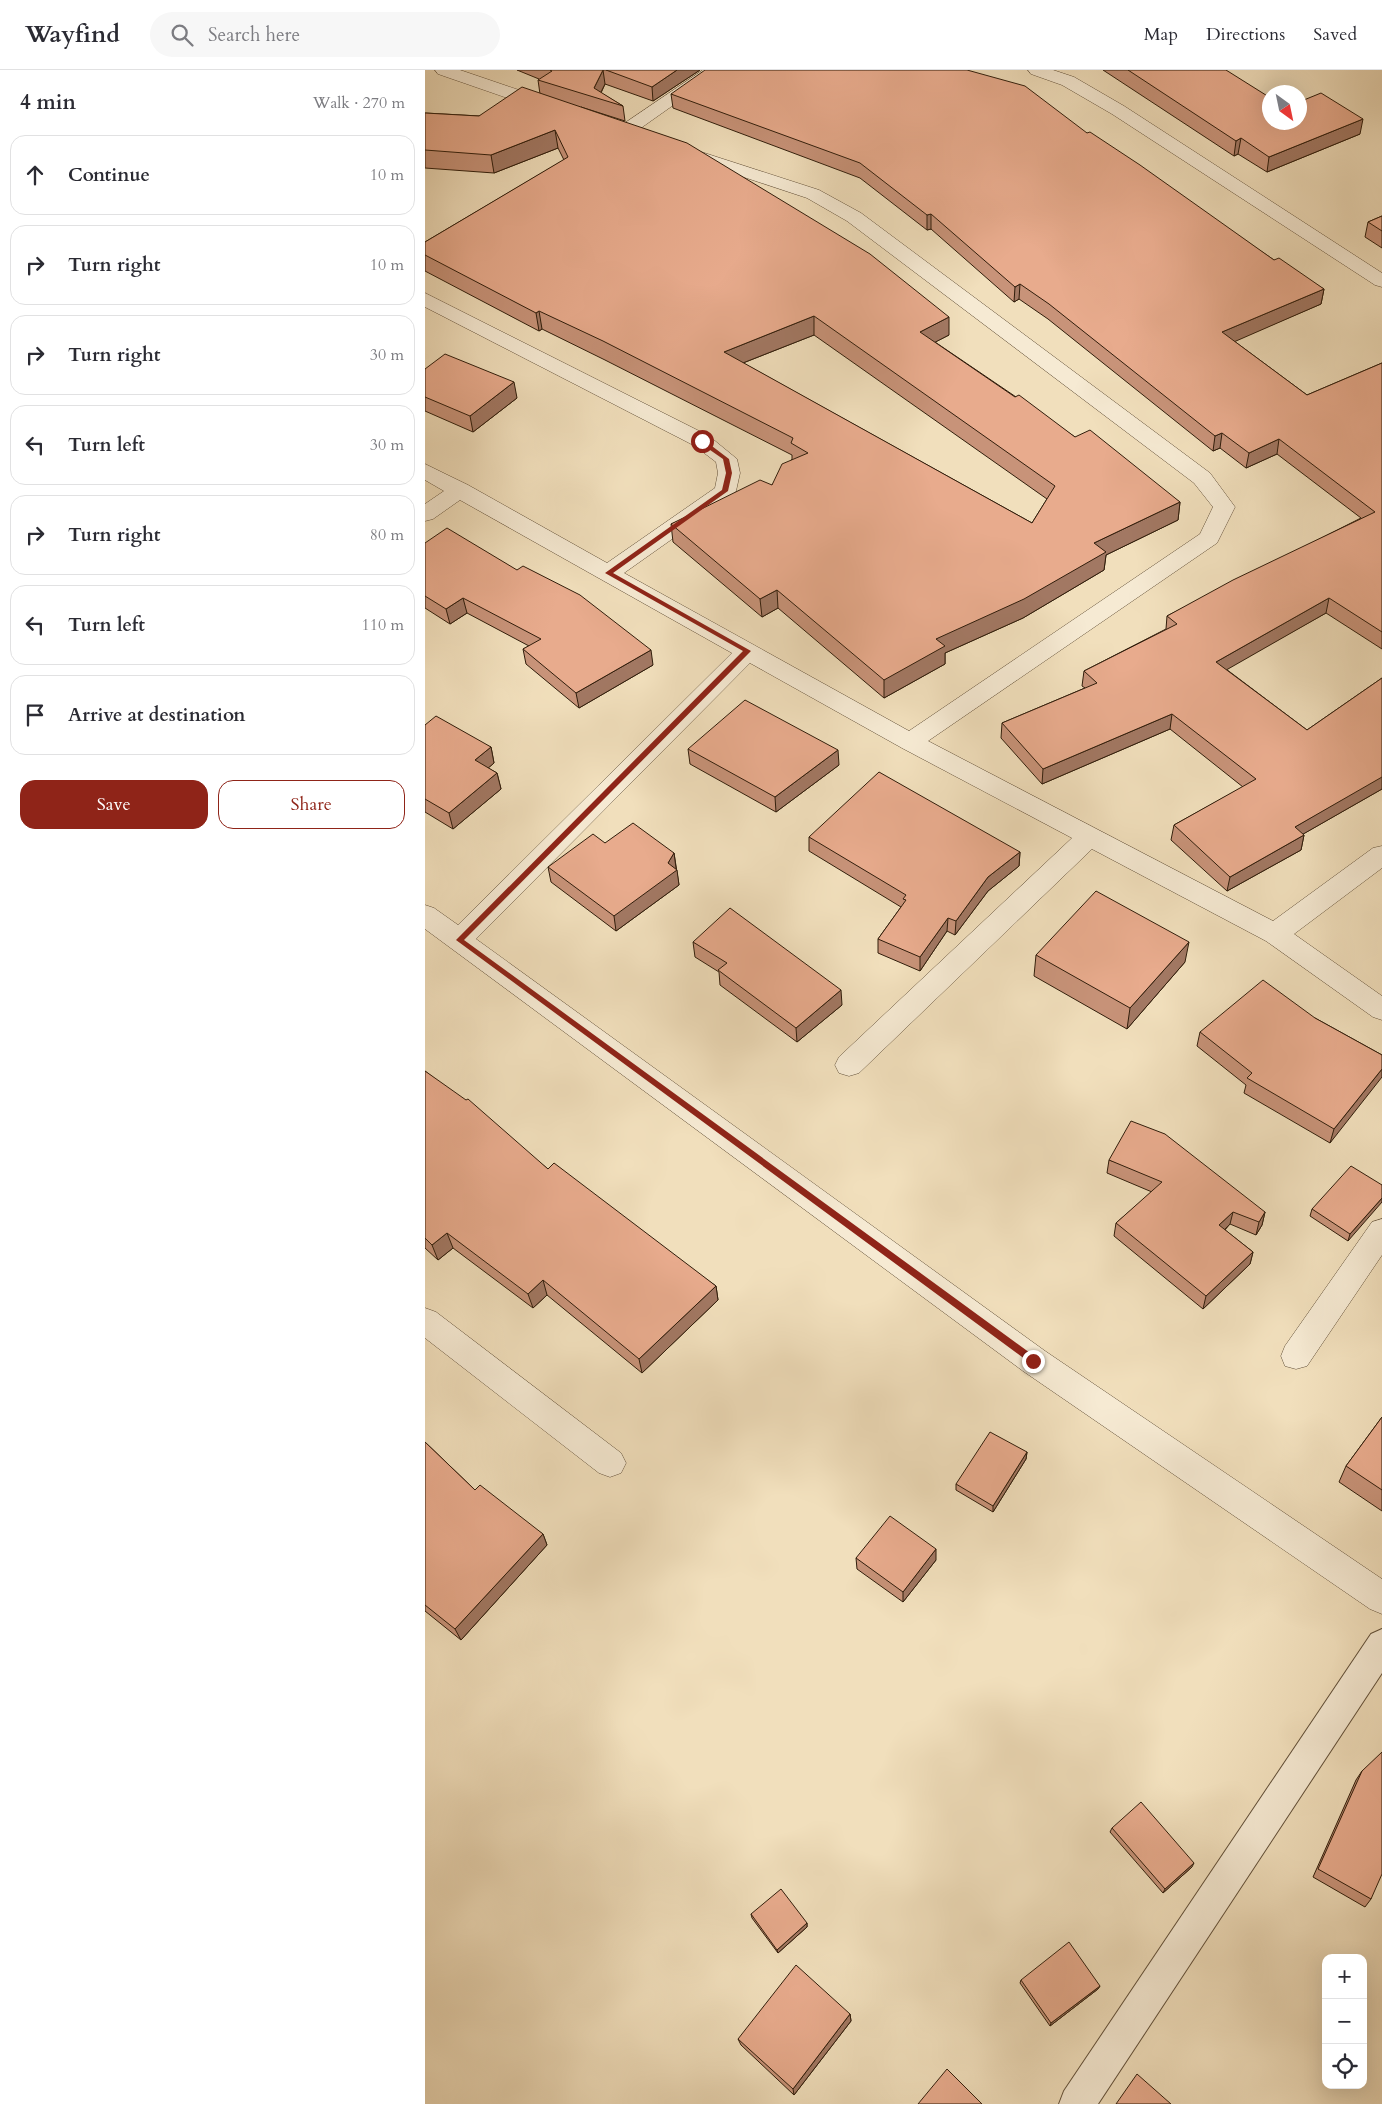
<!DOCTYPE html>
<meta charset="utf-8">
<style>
:root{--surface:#fff;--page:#f7f7f7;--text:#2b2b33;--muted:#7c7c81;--line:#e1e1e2;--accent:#8f2418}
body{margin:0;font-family:Cardo,serif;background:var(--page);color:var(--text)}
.controls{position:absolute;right:15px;bottom:15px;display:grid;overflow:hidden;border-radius:10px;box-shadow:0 5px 20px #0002}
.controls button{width:45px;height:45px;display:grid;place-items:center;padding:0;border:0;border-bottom:1px solid var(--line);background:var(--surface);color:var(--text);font:25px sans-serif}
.compass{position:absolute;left:837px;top:15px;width:45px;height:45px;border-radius:50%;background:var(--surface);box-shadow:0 5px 20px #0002;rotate:147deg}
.stop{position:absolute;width:15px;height:15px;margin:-11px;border:4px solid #8f2418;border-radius:50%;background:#fff}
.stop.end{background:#8f2418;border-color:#fff;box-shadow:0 1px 5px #0008}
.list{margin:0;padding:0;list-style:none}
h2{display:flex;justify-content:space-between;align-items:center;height:65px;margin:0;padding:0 20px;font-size:21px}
h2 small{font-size:16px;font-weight:400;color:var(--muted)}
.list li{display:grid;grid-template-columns:32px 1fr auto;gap:15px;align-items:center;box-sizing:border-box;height:80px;margin:0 10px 10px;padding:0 10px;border:1px solid var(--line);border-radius:15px}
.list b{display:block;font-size:19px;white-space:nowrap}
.list em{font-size:16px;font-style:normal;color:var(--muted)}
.actions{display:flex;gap:10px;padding:15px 20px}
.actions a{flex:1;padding:11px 0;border:1px solid var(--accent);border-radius:15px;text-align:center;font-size:18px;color:var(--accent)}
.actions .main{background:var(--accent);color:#fff}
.icon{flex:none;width:28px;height:28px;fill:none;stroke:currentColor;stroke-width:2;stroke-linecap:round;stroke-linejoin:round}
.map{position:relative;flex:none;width:957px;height:2034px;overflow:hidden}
header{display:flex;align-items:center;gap:30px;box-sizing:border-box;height:70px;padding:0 25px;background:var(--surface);border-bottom:1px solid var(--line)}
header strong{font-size:24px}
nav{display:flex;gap:28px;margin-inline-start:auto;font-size:18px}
.search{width:350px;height:45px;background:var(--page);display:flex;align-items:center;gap:12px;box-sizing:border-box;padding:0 18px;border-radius:28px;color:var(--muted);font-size:19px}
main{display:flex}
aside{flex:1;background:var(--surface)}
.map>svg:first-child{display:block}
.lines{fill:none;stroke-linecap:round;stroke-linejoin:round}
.lane-casing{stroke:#604e37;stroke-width:2}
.street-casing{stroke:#604e37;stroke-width:1}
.lane{fill:#f6ead3;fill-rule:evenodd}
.street{fill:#f6ead3;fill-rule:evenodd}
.wall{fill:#c89379;stroke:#301d0b;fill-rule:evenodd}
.shaded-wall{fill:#a27863;stroke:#301d0b}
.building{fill:#e8ab8d;stroke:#301d0b;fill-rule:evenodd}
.route{fill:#8f2418}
</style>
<header>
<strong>Wayfind</strong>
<div class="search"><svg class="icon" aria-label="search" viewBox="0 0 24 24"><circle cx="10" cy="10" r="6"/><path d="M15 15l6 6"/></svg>Search here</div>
<nav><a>Map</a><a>Directions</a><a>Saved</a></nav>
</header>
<main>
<aside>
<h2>4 min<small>Walk · 270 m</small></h2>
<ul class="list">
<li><svg class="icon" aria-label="ahead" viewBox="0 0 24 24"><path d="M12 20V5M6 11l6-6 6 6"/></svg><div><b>Continue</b></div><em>10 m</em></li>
<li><svg class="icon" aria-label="right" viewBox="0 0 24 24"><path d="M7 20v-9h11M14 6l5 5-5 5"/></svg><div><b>Turn right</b></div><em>10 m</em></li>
<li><svg class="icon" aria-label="right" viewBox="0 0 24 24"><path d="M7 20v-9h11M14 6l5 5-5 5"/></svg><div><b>Turn right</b></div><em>30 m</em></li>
<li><svg class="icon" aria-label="left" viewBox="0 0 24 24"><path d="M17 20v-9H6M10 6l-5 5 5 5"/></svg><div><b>Turn left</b></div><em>30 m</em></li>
<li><svg class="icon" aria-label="right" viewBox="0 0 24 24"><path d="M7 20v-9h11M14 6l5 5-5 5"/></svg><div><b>Turn right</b></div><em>80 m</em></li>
<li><svg class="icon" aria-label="left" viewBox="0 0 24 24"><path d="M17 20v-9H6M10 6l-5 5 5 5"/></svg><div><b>Turn left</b></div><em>110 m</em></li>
<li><svg class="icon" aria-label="arrive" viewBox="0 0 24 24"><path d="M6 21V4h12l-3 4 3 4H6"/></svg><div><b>Arrive at destination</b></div></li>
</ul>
<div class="actions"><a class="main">Save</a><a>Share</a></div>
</aside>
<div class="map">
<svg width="957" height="2034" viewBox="0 0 957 2034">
<rect width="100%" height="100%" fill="#f1dfbc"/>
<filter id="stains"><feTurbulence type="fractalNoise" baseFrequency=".004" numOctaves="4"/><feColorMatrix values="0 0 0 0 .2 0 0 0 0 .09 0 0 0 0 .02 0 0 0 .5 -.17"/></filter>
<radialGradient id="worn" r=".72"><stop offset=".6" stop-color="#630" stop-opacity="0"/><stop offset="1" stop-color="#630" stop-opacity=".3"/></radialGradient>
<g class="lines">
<defs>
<path id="lane" d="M 957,1559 L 957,1603 L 673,2034 L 634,2034 L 639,2021 L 946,1564 Z"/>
<path id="street" d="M 10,0 L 35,0 L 129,32 L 132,36 L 129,40 L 117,40 L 13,4 Z
M 278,0 L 298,0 L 206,65 L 194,65 L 191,61 L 194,57 Z
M 603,0 L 628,0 L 649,7 L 699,36 L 957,203 L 957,217 L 950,215 L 687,44 L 637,15 L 606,4 Z
M 264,78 L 394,120 L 436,143 L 785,403 L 810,437 L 792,473 L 503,671 L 848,851 L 948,778 L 957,776 L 957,798 L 869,864 L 957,926 L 957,950 L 948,947 L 841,871 L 667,779 L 434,1003 L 424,1006 L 414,1003 L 410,995 L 414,987 L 647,768 L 477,678 L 325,593 L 51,869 L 620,1281 L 957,1509 L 957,1544 L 945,1539 L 598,1301 L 0,859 L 0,835 L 9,838 L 33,855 L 307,583 L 35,430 L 8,449 L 0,451 L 0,434 L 19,421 L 0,410 L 0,394 L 43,415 L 182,493 L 290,418 L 293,403 L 291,392 L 270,376 L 0,237 L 0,223 L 284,366 L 312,389 L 315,403 L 311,421 L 308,426 L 199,503 L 484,661 L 775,464 L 788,437 L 769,413 L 422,151 L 382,128 L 258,87 L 255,83 L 258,79 Z
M 957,1149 L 957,1185 L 882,1296 L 871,1299 L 860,1296 L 856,1286 L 860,1276 L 947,1152 Z
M 0,1238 L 11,1242 L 196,1383 L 201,1393 L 196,1403 L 185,1407 L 174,1403 L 0,1268 Z"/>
</defs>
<use href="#lane" class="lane-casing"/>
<use href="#street" class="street-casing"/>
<use href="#lane" class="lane"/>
<use href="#street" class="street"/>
</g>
<path class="wall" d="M 92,0 L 275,0 L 228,31 L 180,14 L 176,23 L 198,36 L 200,51 L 156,37 L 524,265 L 510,272 L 650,367 L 755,432 L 753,450 L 681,485 L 679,500 L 598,548 L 520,583 L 520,594 L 459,628 L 353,538 L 337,547 L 248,472 L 246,454 L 347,415 L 367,389 L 367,385 L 180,290 L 117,259 L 114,261 L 0,201 L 0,172 L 139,90 L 133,78 L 69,103 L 0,98 L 0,43 L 54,46 L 115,24 L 113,10 L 114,9 ZM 389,265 L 622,429 L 607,453 L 318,293 Z
M 678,0 L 801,0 L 844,52 L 935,64 L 842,102 L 813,84 L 809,86 Z
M 246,24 L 662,63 L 849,190 L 899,219 L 896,234 L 809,271 L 882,325 L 957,293 L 957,579 L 901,543 L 801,599 L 882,660 L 957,608 L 957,719 L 878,764 L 879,765 L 876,780 L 802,821 L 746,770 L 749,755 L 818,717 L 745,659 L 617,714 L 576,668 L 577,653 L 660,618 L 657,616 L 659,601 L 741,559 L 742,546 L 936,448 L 852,384 L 821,398 L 795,378 L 788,381 L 623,249 L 594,229 L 589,232 L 506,159 L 502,160 L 435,108 L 248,38 Z
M 957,146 L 957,178 L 940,167 L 943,152 Z
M 0,299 L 92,328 L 48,362 L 0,341 Z
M 0,473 L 228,595 L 154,638 L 101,594 L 98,579 L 104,576 L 42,543 L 25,554 L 0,538 Z
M 0,655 L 66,677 L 69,693 L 63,698 L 72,703 L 76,719 L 28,759 L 0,742 Z
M 263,679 L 414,695 L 351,742 L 265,694 Z
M 384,767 L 595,782 L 594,796 L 563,821 L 530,865 L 522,861 L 495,901 L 453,883 L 453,869 L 476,837 L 384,781 Z
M 180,773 L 249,783 L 254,815 L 191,861 L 126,812 L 123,797 Z
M 268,872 L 417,935 L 372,972 L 295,915 L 294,902 L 270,887 Z
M 611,885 L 760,892 L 702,959 L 609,906 Z
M 890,948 L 957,985 L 905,1073 L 819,1023 L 821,1015 L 772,976 L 775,962 Z
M 0,1001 L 123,1099 L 291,1216 L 293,1230 L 217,1303 L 122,1225 L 108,1238 L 28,1178 L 13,1190 L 0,1178 Z
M 684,1090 L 840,1142 L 837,1155 L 831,1165 L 805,1154 L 800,1160 L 828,1182 L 825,1194 L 778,1239 L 689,1166 L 691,1153 L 727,1122 L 682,1103 Z
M 957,1115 L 923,1171 L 885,1146 L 887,1139 Z
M 957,1347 L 957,1441 L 914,1412 L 921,1396 Z
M 0,1372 L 50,1420 L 118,1464 L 122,1475 L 36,1570 L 0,1541 Z
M 602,1382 L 601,1389 L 568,1442 L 531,1420 L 531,1414 Z
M 431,1488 L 511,1490 L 478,1532 L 432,1499 Z
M 937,1701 L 946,1829 L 940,1837 L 888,1807 L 931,1710 Z
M 687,1758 L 767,1797 L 738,1823 L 685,1762 Z
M 326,1844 L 382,1853 L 382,1857 L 353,1883 L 327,1848 Z
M 596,1910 L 675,1916 L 673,1919 L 625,1956 L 595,1913 Z
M 425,1944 L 426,1951 L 369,2025 L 316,1975 L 313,1969 Z"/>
<path class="shaded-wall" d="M 178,0 L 180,14 L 173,28 L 169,18 Z
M 252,0 L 275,0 L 228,31 L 227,17 Z
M 938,49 L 935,64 L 842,102 L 844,87 Z
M 130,60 L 133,78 L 69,103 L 66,85 Z
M 816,68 L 813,84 L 809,86 L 811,71 Z
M 506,144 L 506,159 L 502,160 L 502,145 Z
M 595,214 L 594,229 L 589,232 L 590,217 Z
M 899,219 L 896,234 L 795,278 L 797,262 Z
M 114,241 L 117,259 L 114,261 L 111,243 Z
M 389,246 L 389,265 L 300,300 L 299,282 Z
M 524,247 L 524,265 L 495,280 L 495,262 Z
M 89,312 L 92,328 L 48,362 L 45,346 Z
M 797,363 L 795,378 L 788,381 L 790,366 Z
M 854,369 L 852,384 L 821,398 L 824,383 Z
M 755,432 L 753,450 L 681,485 L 679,500 L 598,548 L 520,583 L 520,594 L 459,628 L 459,610 L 511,569 L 669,473 Z
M 352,520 L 353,538 L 337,547 L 335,529 Z
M 38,528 L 42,543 L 25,554 L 21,539 Z
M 904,528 L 901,543 L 789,607 L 791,592 Z
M 226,580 L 228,595 L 154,638 L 151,623 Z
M 747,644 L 745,659 L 617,714 L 618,699 Z
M 66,677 L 69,693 L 54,706 L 50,690 Z
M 413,680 L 414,695 L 351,742 L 350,727 Z
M 72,703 L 76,719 L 28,759 L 24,743 Z
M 957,705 L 957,719 L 866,771 L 870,757 Z
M 879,765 L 876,780 L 802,821 L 805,807 Z
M 595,782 L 594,796 L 563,821 L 530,865 L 531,851 L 563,807 Z
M 249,783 L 251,798 L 250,801 L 252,800 L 254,815 L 191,861 L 189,846 L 243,793 Z
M 523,848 L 522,861 L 495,901 L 495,887 Z
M 764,872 L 760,892 L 702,959 L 705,938 Z
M 416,920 L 417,935 L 372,972 L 371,958 Z
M 957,999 L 957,1007 L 905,1073 L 909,1059 Z
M 957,1128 L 957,1132 L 923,1171 L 925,1164 Z
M 808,1142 L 805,1154 L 791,1168 L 794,1155 Z
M 840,1142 L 837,1155 L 831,1165 L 834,1152 Z
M 22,1163 L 28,1178 L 13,1190 L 7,1175 Z
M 828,1182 L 825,1194 L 778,1239 L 781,1226 Z
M 118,1210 L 122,1225 L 108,1238 L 103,1224 Z
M 291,1216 L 293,1230 L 217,1303 L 214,1289 Z
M 602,1382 L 601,1389 L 568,1442 L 568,1436 Z
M 118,1464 L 122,1475 L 36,1570 L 30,1559 Z
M 511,1479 L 511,1490 L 478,1532 L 478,1522 Z
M 769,1793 L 767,1797 L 738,1823 L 740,1819 Z
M 382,1853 L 382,1857 L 353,1883 L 352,1880 Z
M 675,1916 L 673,1919 L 625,1956 L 626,1953 Z
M 425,1944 L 426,1951 L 369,2025 L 368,2019 Z"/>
<path class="building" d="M 125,0 L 178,0 L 169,18 L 198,36 L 113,10 L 127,1 Z
M 181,0 L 252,0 L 227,17 Z
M 280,0 L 542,0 L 600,16 L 662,63 L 665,62 L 715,95 L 849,190 L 854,188 L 899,219 L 797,262 L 882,325 L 957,293 L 957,562 L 904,528 L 791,592 L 882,660 L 957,608 L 957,707 L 870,757 L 879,765 L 805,807 L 749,755 L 831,709 L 747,644 L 618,699 L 577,653 L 672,613 L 659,601 L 752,554 L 742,546 L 808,510 L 950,442 L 854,369 L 824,383 L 797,363 L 790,366 L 624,234 L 595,214 L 590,217 L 506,144 L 502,145 L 435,93 L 246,24 Z
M 703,0 L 801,0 L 844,27 L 844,52 L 874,52 L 874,32 L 896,23 L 938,49 L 844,87 L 816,68 L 811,71 Z
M 97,17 L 262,73 L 445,184 L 524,247 L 495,262 L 590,327 L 594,325 L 650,367 L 665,360 L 755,432 L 669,473 L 681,482 L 599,529 L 511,569 L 520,576 L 459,610 L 352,520 L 335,529 L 246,454 L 335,410 L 347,415 L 357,394 L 383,383 L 366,373 L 368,368 L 178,271 L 114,241 L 111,243 L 0,185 L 0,172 L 143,87 L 130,60 L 66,85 L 0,80 L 0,43 L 54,46 ZM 389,246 L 630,416 L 607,453 L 299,282 Z
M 957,146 L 957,161 L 943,152 Z
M 20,284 L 89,312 L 45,346 L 0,327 L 0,299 Z
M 22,458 L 92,500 L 98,496 L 155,525 L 226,580 L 151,623 L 98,579 L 116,569 L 38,528 L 21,539 L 0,526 L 0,473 Z
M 320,630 L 413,680 L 350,727 L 263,679 Z
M 11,646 L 66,677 L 50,690 L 72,703 L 24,743 L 0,729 L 0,655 Z
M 454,702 L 595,782 L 563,807 L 531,851 L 523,848 L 495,887 L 453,869 L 481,830 L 478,829 L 481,825 L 384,767 Z
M 208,753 L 249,783 L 243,793 L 252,800 L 189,846 L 123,797 L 168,764 L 180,773 Z
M 671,821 L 764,872 L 705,938 L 611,885 Z
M 305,838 L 416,920 L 371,958 L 293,900 L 302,893 L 268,872 Z
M 838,910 L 890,948 L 957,985 L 957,999 L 909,1059 L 822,1008 L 827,1003 L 775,962 Z
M 0,1001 L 41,1030 L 43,1029 L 123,1099 L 129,1093 L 291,1216 L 214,1289 L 118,1210 L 103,1224 L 22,1163 L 7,1175 L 0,1168 Z
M 706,1051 L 740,1064 L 840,1142 L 834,1152 L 808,1142 L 794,1155 L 828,1182 L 781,1226 L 691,1153 L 737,1112 L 684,1090 Z
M 926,1096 L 957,1115 L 957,1128 L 925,1164 L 887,1139 Z
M 957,1347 L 957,1420 L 921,1396 Z
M 565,1362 L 602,1382 L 568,1436 L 531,1414 Z
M 0,1372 L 50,1420 L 55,1415 L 118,1464 L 30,1559 L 0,1535 Z
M 465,1446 L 511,1479 L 478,1522 L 431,1488 Z
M 957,1682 L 957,1804 L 946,1829 L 893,1799 L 937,1701 Z
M 716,1732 L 769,1793 L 740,1819 L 687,1758 Z
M 356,1819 L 382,1853 L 352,1880 L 326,1844 Z
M 644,1872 L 675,1916 L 626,1953 L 596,1910 Z
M 371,1895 L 425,1944 L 368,2019 L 313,1969 Z
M 522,1999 L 557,2034 L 493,2034 Z
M 712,2004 L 746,2034 L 691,2034 Z"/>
<path class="route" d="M 275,370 L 279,370 L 304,389 L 307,403 L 303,421 L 188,503 L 326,581 L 39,870 L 612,1288 L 612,1294 L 608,1295 L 31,870 L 318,581 L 180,503 L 297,420 L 301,403 L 298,389 L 275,373 Z"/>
<rect width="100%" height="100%" filter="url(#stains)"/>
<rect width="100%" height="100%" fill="url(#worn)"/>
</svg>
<div class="controls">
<button>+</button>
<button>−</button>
<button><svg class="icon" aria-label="locate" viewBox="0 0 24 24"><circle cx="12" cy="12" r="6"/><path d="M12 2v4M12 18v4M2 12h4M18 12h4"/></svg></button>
</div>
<svg class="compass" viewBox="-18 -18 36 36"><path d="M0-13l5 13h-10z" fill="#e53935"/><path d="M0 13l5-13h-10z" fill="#7c7c81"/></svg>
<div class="stop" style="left:277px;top:371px"></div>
<div class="stop end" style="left:608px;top:1291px"></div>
</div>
</main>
